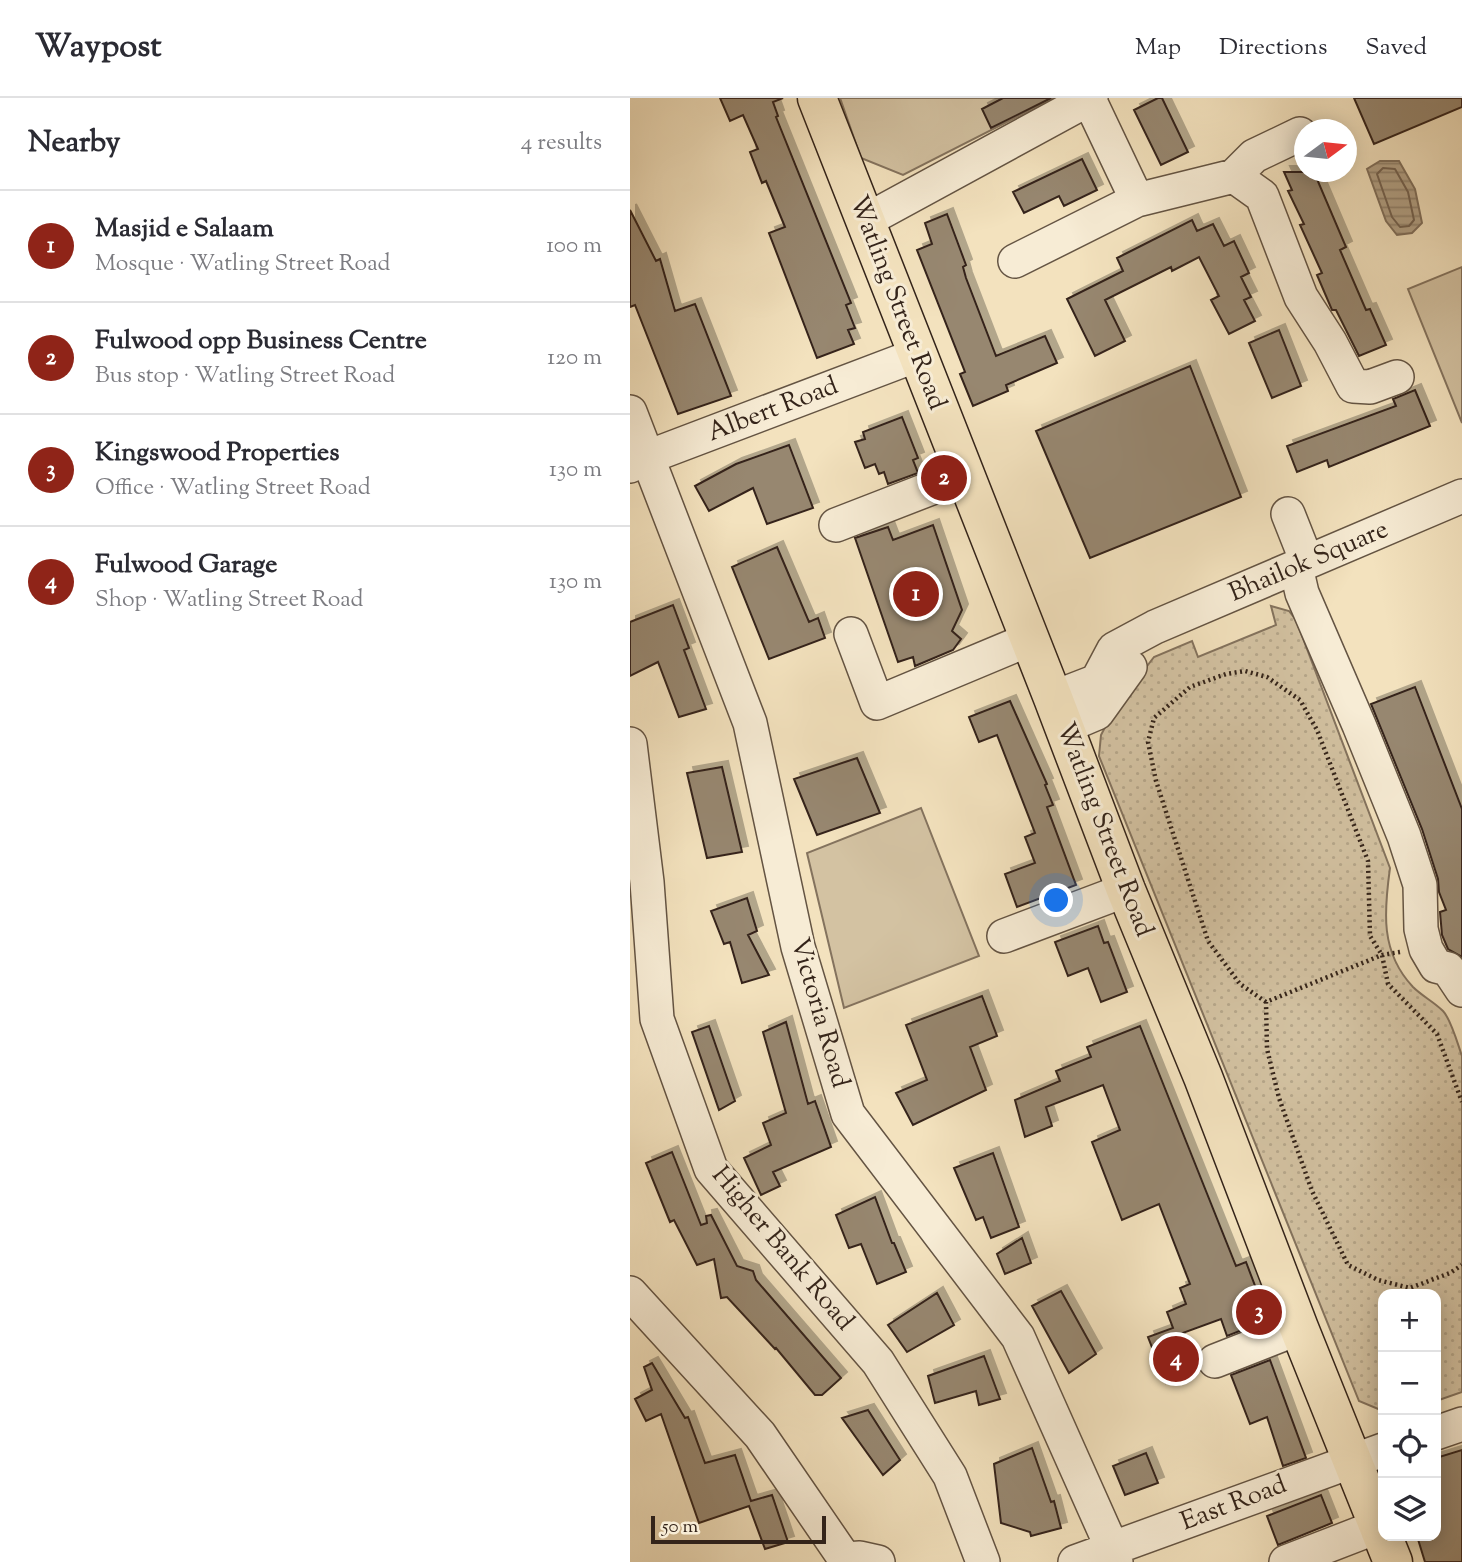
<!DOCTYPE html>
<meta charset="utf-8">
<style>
:root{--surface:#fff;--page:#f7f7f7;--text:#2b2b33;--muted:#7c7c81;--line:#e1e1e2;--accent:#8f2418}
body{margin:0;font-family:"Sorts Mill Goudy",serif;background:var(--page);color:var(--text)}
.controls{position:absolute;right:21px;bottom:21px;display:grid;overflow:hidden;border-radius:14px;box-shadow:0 4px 18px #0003}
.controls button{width:63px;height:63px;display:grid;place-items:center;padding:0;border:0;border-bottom:2px solid var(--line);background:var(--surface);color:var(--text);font:35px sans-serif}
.compass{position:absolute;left:664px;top:21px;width:63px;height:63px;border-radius:50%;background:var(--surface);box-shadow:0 4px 18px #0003;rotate:75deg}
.scale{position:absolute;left:21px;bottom:18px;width:175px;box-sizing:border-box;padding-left:7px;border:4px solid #34241a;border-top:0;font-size:19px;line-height:24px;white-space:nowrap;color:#34241a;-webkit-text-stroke:5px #f7ecd5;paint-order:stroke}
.you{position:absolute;left:427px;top:803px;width:24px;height:24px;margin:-18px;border:5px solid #fff;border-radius:50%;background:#1a73e8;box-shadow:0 0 0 10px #1a73e833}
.badge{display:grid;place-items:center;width:46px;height:46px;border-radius:50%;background:var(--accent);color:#fff;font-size:23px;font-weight:700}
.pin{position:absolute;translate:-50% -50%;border:4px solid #fff;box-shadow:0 2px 7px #0006}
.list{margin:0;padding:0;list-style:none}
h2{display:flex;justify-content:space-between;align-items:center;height:91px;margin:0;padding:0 28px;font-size:30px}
h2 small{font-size:23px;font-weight:400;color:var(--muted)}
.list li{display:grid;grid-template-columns:46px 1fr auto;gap:21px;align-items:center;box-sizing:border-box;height:112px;padding:0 28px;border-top:2px solid var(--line)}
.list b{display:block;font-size:26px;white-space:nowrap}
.list p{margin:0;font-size:23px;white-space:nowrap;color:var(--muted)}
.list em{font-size:23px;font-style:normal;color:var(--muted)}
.icon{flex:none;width:38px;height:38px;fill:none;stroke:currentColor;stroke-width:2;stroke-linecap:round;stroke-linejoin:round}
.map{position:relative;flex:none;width:832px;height:1464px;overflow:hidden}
header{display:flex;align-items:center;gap:42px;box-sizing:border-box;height:98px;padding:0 35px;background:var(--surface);border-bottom:2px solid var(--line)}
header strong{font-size:33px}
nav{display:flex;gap:38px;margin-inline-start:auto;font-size:24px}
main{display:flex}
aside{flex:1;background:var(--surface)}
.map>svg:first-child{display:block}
.grass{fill:url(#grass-dots);stroke:#84735e;stroke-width:2}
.pitch{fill:#d3c2a2;stroke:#84735e;stroke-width:2}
.water{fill:url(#water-rules);stroke:#806f5b;stroke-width:2}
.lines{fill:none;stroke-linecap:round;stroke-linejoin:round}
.shore{stroke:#736250;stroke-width:2}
.building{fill:#97876f;stroke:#34241a;stroke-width:2;filter:url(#shadow)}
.minor-casing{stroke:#645443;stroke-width:36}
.major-casing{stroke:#34241a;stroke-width:41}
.path{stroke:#34241a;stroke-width:4.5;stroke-dasharray:2 3.5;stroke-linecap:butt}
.minor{stroke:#f7ecd5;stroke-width:33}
.major{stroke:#f3e2be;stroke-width:38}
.labels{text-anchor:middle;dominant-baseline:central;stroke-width:6;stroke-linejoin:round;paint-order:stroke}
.street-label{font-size:26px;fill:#34241a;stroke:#f7ecd5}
</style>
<header>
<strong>Waypost</strong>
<nav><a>Map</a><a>Directions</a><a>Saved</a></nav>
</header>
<main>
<aside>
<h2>Nearby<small>4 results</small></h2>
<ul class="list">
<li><span class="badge">1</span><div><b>Masjid e Salaam</b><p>Mosque · Watling Street Road</p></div><em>100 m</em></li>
<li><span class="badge">2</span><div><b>Fulwood opp Business Centre</b><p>Bus stop · Watling Street Road</p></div><em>120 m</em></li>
<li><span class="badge">3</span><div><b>Kingswood Properties</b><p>Office · Watling Street Road</p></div><em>130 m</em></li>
<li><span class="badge">4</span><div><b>Fulwood Garage</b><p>Shop · Watling Street Road</p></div><em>130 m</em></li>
</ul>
</aside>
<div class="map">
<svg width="832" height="1464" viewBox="0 0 832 1464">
<defs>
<pattern id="grass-dots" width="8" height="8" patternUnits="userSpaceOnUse" patternTransform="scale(1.75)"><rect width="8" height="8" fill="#d3c2a2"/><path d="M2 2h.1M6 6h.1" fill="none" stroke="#b6a78b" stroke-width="1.8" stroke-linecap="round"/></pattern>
<pattern id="water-rules" width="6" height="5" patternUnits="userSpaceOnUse" patternTransform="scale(1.75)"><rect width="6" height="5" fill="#b2a186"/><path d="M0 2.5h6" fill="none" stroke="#92836d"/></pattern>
<filter id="shadow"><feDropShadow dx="6" dy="-6" stdDeviation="0" flood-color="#0004"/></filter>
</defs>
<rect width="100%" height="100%" fill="#f3e2be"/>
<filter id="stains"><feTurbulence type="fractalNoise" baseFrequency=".00286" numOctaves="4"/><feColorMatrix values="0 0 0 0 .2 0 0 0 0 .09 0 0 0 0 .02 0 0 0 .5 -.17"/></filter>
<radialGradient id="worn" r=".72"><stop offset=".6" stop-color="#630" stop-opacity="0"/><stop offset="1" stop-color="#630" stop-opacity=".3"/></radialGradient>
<path class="grass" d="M 641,508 L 659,513 L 666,522 L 760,770 C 754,813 750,854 783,889 C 792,898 804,904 813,913 C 821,921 828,947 832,958 L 832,1294 L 806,1303 L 806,1196 L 753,1196 L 753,1313 L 729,1303 L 469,658 L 471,637 L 485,610 L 524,559 L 562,543 L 568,559 L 646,527 Z"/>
<path class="pitch" d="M 210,0 L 424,0 L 273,77 L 231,60 Z
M 832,169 L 832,325 L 778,191 Z
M 291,710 L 349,858 L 214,910 L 177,755 Z"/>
<path class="water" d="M 750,63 L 769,63 L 785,91 L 792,125 L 782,135 L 767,137 L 756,123 L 737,71 Z"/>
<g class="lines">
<path class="shore" d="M 753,70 L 765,71 L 778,94 L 784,122 L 779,128 L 770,129 L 762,119 L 747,76 Z"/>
</g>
<path class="building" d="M 90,0 L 153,0 L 143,4 L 148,18 L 146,19 L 221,205 L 216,207 L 225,230 L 218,232 L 224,246 L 187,260 L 139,135 L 155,129 L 136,83 L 132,85 L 120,54 L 128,51 L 113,17 L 100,23 Z
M 373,0 L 421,0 L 361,30 L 352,11 Z
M 528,0 L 532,0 L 558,54 L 531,67 L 504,12 Z
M 724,0 L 832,0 L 832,9 L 744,46 Z
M 452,61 L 467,92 L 434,108 L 429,98 L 394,115 L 383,94 Z
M 654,74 L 684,74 L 716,149 L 710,152 L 736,212 L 740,211 L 756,247 L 729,258 L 706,212 L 702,212 L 687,177 L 692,175 L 670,127 L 674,126 L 658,93 L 662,92 Z
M 0,112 L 26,163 L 30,161 L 45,213 L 65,206 L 101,298 L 48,316 L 5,207 L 0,209 Z
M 317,116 L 336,167 L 333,169 L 336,180 L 366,258 L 415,238 L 427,265 L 376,287 L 378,293 L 343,308 L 330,276 L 335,274 L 287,152 L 302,146 L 295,125 Z
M 562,122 L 567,133 L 583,126 L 594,148 L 604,143 L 619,175 L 611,179 L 621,199 L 614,202 L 625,223 L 599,236 L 581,202 L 589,198 L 569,159 L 542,173 L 541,169 L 475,202 L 495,243 L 465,258 L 437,201 L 493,173 L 487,160 Z
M 649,232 L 671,288 L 642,300 L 619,245 Z
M 560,268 L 611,399 L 460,460 L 406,333 Z
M 785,292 L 800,328 L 699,369 L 697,362 L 667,374 L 657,348 L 766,308 L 763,301 Z
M 272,319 L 288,360 L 283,362 L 288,375 L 258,386 L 254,374 L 249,376 L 245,366 L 235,370 L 225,344 L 235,341 L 233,334 Z
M 159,347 L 183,410 L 137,426 L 123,390 L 79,413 L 65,388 L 106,366 Z
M 303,427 L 332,512 L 322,533 L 331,541 L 323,552 L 285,568 L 283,559 L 268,564 L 225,440 L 258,429 L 263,442 Z
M 147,449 L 179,524 L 188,520 L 195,540 L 139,561 L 102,469 Z
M 43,507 L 59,550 L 54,552 L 76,611 L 49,619 L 28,564 L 0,578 L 0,524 Z
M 785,589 L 832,711 L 832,859 L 818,851 L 812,837 L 810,814 L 816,812 L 809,794 L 808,781 L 792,731 L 741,606 Z
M 380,603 L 417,686 L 415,687 L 423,707 L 417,709 L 446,787 L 387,809 L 375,776 L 405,765 L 395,739 L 405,735 L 367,637 L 349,644 L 339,619 Z
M 227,660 L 250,715 L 187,737 L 164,681 Z
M 92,669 L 112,754 L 77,760 L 57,675 Z
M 117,800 L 127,833 L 118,837 L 139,877 L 112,885 L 100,844 L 94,846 L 81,813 Z
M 468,828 L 474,845 L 478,844 L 497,894 L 471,904 L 458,870 L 438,878 L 425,844 Z
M 352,898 L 367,938 L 340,949 L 356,992 L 283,1027 L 266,995 L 297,982 L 276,927 Z
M 156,924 L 178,1006 L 185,1003 L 201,1049 L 143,1074 L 150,1088 L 131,1097 L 114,1060 L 141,1047 L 133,1025 L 156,1015 L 133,934 Z
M 79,928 L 105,1003 L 89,1012 L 62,934 Z
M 510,928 L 606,1168 L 616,1164 L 638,1222 L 597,1238 L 591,1221 L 547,1237 L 561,1276 L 536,1285 L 518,1239 L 543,1230 L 537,1214 L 556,1206 L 550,1190 L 560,1186 L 529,1106 L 492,1122 L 462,1044 L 490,1032 L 473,987 L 416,1009 L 422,1028 L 395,1039 L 385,1002 L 430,983 L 426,973 L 461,959 L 457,949 Z
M 42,1054 L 71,1127 L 77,1125 L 76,1118 L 81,1117 L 107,1168 L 123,1173 L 126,1182 L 211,1280 L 192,1297 L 185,1297 L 146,1250 L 145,1251 L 97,1199 L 91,1200 L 84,1161 L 67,1167 L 44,1122 L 40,1124 L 16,1065 Z
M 363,1055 L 389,1129 L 361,1140 L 353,1119 L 346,1122 L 324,1070 Z
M 245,1099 L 262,1145 L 264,1145 L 276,1174 L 247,1186 L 231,1146 L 219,1150 L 206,1117 Z
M 392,1140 L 401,1165 L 375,1176 L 367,1156 Z
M 431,1193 L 466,1256 L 439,1275 L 402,1208 Z
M 307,1195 L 324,1227 L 277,1254 L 258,1227 Z
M 354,1258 L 370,1301 L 349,1307 L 346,1293 L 305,1305 L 298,1278 Z
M 640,1262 L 676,1360 L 653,1368 L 637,1319 L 620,1326 L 601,1277 Z
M 22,1265 L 55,1320 L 58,1319 L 75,1365 L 105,1357 L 121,1403 L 142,1397 L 158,1444 L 135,1451 L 119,1408 L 69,1425 L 31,1316 L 16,1323 L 5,1301 L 22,1292 L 14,1269 Z
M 238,1312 L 270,1362 L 253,1377 L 212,1320 Z
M 402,1350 L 421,1404 L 424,1403 L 431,1430 L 401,1438 L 400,1434 L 371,1425 L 364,1366 Z
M 832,1352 L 832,1464 L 795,1464 L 787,1438 L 806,1438 L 806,1360 Z
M 516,1355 L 528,1385 L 495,1397 L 483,1368 Z
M 691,1397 L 702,1425 L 648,1447 L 637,1418 Z"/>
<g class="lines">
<defs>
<path id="minor" d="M 604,78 L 624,58 L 670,36
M 507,102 L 604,78 L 632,98 L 671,199 L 700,244 L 723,288 L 740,289 L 767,279
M 235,123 L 461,0
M 385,163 L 507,102 L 459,1
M 0,314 L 120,625 L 168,849 L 218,1016 L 388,1239 L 483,1452 L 486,1464
M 0,368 L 18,359 L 287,257
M 658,416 L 677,464
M 206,427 L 335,377
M 666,469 L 672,495 L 729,627 L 774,738 L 790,787 L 791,831 L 796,851 L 806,868 L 818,871 L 832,892
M 221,536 L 247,605 L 400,541
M 423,600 L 467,583 L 484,551 L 525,529 L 832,398
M 434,629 L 467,615 L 500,569
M 0,646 L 17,784 L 27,921 L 81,1071 L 248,1264 L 320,1378 L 353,1464
M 374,838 L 496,792
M 0,1195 L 130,1337 L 217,1464
M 585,1263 L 669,1230
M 806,1335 L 832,1326
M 216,1461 L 230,1460 L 248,1464
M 445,1464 L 753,1352
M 656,1464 L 749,1428"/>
<path id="major" d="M 187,0 L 423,600 L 496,792 L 573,979 L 669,1230 L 763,1464"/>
</defs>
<use href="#minor" class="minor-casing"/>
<use href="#major" class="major-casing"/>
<path class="path" d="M 770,854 L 752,857 L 636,904 L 637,951 L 649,1000 L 682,1093 L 718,1167 L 748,1182 L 780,1190 L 820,1175 L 832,1167
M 636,904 L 610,886 L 578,843 L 526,683 L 518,644 L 524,620 L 560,589 L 596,576 L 615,573 L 637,579 L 670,602 L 687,632 L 738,763 L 740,838 L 752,857 L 758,886 L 807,936 L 832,1004"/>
<use href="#minor" class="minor"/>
<use href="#major" class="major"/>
</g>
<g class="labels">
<g class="street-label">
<text transform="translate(267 205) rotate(69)">Watling Street Road</text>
<text transform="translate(143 312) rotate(-21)">Albert Road</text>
<text transform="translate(679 464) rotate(-23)">Bhailok Square</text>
<text transform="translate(474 732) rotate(69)">Watling Street Road</text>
<text transform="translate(189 915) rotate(74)">Victoria Road</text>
<text transform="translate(152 1151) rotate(50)">Higher Bank Road</text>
<text transform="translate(604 1406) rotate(-21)">East Road</text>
</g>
</g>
<rect width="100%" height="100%" filter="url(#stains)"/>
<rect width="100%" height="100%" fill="url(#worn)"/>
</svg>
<div class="controls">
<button>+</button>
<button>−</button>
<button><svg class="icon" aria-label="locate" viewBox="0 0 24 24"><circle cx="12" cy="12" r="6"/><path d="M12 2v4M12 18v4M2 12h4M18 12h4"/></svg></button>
<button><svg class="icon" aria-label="layers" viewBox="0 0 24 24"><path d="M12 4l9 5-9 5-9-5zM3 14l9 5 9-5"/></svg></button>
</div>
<svg class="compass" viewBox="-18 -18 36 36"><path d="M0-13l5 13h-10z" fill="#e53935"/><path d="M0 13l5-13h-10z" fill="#7c7c81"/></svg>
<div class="scale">50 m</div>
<div class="you"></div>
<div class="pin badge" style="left:286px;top:496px">1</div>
<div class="pin badge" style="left:314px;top:380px">2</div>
<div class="pin badge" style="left:629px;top:1214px">3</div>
<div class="pin badge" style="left:546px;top:1261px">4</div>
</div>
</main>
